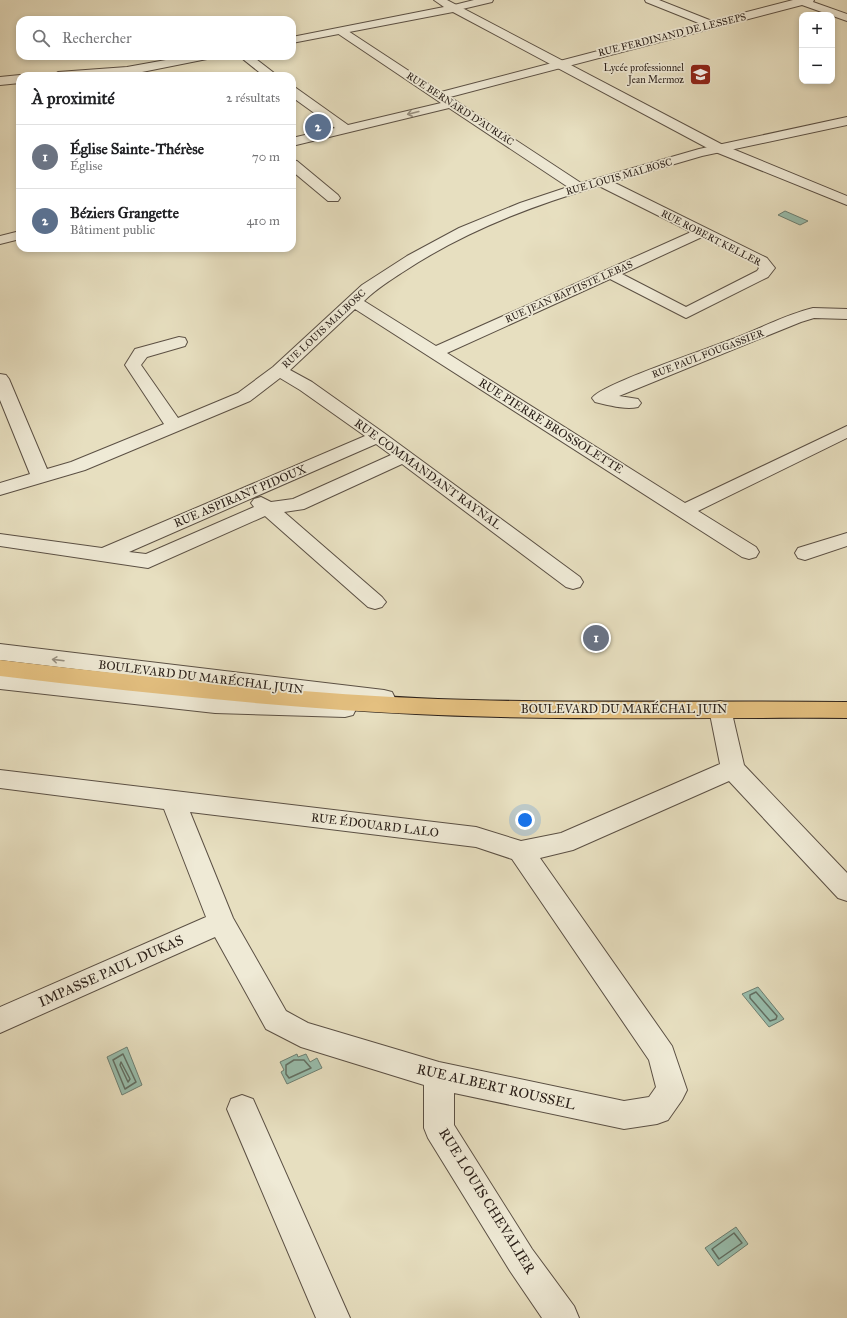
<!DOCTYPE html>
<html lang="fr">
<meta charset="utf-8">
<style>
:root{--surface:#fff;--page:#f6f6f6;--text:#202124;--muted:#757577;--line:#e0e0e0;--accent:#2563eb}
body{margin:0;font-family:"IM FELL Great Primer",serif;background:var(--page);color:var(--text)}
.controls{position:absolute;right:12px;top:12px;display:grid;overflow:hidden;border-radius:8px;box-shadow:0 2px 6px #0003}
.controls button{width:36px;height:36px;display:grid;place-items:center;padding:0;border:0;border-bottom:1px solid var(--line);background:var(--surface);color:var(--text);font:20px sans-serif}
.you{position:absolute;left:525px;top:820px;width:14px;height:14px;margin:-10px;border:3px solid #fff;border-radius:50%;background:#1a73e8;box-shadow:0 0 0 6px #1a73e833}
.badge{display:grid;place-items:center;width:26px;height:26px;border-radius:50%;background:var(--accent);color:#fff;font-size:13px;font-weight:700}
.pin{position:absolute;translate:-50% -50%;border:2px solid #fff;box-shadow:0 1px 4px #0006}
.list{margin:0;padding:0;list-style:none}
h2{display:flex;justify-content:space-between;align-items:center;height:52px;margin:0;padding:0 16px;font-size:17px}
h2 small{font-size:13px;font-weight:400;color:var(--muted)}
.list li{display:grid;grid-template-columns:26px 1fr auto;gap:12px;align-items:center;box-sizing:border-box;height:64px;padding:0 16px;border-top:1px solid var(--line)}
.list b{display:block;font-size:15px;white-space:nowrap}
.list p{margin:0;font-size:13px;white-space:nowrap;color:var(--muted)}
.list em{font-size:13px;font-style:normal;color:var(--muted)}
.icon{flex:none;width:22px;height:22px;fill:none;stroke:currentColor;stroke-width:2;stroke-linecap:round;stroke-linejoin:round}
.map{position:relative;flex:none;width:847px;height:1318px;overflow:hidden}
.search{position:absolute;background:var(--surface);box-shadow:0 2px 6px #0003;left:16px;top:16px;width:280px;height:44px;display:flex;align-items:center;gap:10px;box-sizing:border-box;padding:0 14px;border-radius:12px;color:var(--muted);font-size:15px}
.panel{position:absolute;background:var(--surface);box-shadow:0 2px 6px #0003;left:16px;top:72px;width:280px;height:180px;border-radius:12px}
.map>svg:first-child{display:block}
.water{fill:#98bdac;stroke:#6d7f72}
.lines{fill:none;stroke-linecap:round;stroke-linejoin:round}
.shore{stroke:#626f63;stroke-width:1.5}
.minor-casing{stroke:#5b5044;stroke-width:2}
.tertiary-casing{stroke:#5b5044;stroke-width:2}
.primary-casing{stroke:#2c211a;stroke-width:2}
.minor{fill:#efead6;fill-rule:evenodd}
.tertiary{fill:#efead6;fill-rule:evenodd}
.primary{fill:#e4c080;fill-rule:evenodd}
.oneway{stroke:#979081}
.labels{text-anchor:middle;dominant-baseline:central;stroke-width:3.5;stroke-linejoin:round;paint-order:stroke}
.far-street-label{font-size:10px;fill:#2c211a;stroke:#efead6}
.far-poi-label{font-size:10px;fill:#2c211a;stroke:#efead6;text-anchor:end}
.street-label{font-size:12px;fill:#2c211a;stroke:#efead6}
.near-street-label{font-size:14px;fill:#2c211a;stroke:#efead6}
</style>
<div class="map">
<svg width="847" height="1318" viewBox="0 0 847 1318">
<rect width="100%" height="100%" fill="#e7dfc0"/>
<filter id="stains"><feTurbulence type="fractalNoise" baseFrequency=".005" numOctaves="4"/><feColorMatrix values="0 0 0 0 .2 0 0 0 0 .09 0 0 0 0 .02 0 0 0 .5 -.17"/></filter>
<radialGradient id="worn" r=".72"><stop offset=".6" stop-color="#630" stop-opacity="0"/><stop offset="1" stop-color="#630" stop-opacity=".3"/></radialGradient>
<path class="water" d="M 785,211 L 808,221 L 800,225 L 778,215 Z
M 758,987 L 784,1019 L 769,1027 L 742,994 Z
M 127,1047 L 142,1085 L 122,1095 L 107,1057 Z
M 297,1054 L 298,1057 L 306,1054 L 310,1062 L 317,1058 L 322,1068 L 287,1084 L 281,1072 L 284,1070 L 280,1062 Z
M 736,1227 L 748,1244 L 718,1266 L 705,1248 Z"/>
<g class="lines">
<path class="shore" d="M 756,992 L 777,1016 L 776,1019 L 770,1021 L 750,998 L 750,995 Z
M 123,1054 L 136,1082 L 125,1089 L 113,1060 Z
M 294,1060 L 304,1060 L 311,1068 L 289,1078 L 286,1074 L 286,1065 Z
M 121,1062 L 130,1079 L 128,1082 L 120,1065 Z
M 734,1233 L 742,1243 L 719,1259 L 712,1249 Z"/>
<defs>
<path id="minor" d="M 474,0 L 493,0 L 492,2 L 454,11 L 449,8 L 450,6 Z
M 645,0 L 659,0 L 712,21 L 793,0 L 814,0 L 813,2 L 847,14 L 847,21 L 802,5 L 450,97 L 581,183 L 699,149 L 847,117 L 847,125 L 702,156 L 613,182 L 767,258 L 775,268 L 768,277 L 686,318 L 610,279 L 447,353 L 685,503 L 847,426 L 847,438 L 698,511 L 756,547 L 759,552 L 756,557 L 749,559 L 742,557 L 355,309 L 290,370 L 312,382 L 384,433 L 580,577 L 583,582 L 580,587 L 573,589 L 566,587 L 402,464 L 304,509 L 284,512 L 382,597 L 386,602 L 382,607 L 375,609 L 368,607 L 265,516 L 148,568 L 0,546 L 0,534 L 102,548 L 365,436 L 300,390 L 280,378 L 250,401 L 85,470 L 0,495 L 0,483 L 30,474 L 0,400 L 0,374 L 6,375 L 9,379 L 47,469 L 71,462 L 164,424 L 125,365 L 135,349 L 179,337 L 185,338 L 187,342 L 185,346 L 147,357 L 141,365 L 178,418 L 238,393 L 273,367 L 362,285 L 407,256 L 459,228 L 520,203 L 568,187 L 449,108 L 292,146 L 292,138 L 335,128 L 292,97 L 292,87 L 296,88 L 348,125 L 441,103 L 337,33 L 335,31 L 337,29 L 345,29 L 441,92 L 701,24 L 646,2 ZM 599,186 L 691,232 L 436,346 L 364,301 C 376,289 389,281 403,272 C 463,232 531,206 599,186 ZM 702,237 L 757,264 L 759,268 L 757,271 L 686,307 L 622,274 ZM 376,444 L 391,455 L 293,499 L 271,502 L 261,497 L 254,499 L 251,503 L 254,507 L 146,554 L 129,552 Z
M 239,56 L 252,56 L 278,76 L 264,76 Z
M 292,160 L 297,161 L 338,195 L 340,198 L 338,201 L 328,201 L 292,171 Z
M 20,231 L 20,239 L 0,244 L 0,236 Z
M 813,308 L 847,309 L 847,319 L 814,318 L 801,322 L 619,396 L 638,399 L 641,403 L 638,407 C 625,410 608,405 595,402 L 592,398 C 602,384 707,349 730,340 C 758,330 784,315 813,308 Z
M 847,533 L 847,546 L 805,560 L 798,558 L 795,553 L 798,548 Z
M 720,701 L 728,703 L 731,709 L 744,765 L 847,873 L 847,901 L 838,898 L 729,781 L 573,850 L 540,858 L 672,1046 L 687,1090 L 682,1100 L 668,1120 L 657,1124 L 624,1129 L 454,1093 L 454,1125 L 532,1249 L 574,1306 L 579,1318 L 542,1318 L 510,1271 L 428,1138 L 424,1128 L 424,1085 L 301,1047 L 266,1029 L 215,937 L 0,1033 L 0,1007 L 206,917 L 164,809 L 0,788 L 0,770 L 476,827 L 521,841 L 561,833 L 720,764 L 709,709 L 712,703 ZM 190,812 L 476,847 L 512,859 L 649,1060 L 656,1087 L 649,1097 L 624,1101 L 439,1062 L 308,1023 L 286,1011 L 233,918 Z
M 242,1095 L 253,1099 L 350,1318 L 316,1318 L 227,1109 L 231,1099 Z"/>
<path id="tertiary" d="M 434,0 L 447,0 L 723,145 L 847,196 L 847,205 L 713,151 L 453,12 L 292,43 L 292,37 L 444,7 Z
M 188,56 L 213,56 L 207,59 L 127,75 L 52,76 L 58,72 L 127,67 Z
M 20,75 L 22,76 L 20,76 L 20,83 L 0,85 L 0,77 Z
M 0,644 L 384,690 L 392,692 L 395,698 L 392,704 L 384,706 L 350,702 L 353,703 L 356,709 L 353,715 L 345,717 L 215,713 L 0,689 L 0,673 L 215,697 L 335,700 L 0,660 Z"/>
<path id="primary" d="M 0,660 C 145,677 291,693 438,699 C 574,704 711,700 847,702 L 847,718 C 711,717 574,721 438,715 C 291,709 145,693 0,676 Z"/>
</defs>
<use href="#minor" class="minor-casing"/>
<use href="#tertiary" class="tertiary-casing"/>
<use href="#primary" class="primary-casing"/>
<use href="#minor" class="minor"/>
<use href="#tertiary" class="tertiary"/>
<use href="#primary" class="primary"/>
</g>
<defs><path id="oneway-shaft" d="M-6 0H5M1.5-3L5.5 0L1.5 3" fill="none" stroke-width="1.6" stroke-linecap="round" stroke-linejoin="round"/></defs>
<g class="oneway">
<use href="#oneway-shaft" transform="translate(413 113) rotate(166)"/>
<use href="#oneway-shaft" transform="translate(58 660) rotate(-173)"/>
</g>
<defs>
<symbol id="school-square" viewBox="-11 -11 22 22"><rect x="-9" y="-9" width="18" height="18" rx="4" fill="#8f2418" stroke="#efead6"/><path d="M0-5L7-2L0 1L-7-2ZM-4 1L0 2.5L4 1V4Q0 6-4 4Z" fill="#fff"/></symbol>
</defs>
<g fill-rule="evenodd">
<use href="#school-square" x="688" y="62" width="25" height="25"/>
</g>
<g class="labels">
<g class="far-street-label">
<text transform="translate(672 35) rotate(-14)">RUE FERDINAND DE LESSEPS</text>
<text transform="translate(460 109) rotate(33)">RUE BERNARD D'AURIAC</text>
<text transform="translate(619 177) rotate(-16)">RUE LOUIS MALBOSC</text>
<text transform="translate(711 238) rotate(27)">RUE ROBERT KELLER</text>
<text transform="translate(569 292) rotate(-24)">RUE JEAN BAPTISTE LEBAS</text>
<text transform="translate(324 329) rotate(-43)">RUE LOUIS MALBOSC</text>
<text transform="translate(708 354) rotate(-21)">RUE PAUL FOUGASSIER</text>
</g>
<g class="far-poi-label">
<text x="684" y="68">Lycée professionnel<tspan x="684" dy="12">Jean Mermoz</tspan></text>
</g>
<g class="street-label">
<text transform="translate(551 426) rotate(32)">RUE PIERRE BROSSOLETTE</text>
<text transform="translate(428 474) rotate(36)">RUE COMMANDANT RAYNAL</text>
<text transform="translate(240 496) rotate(-23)">RUE ASPIRANT PIDOUX</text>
<text transform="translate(201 677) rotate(7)">BOULEVARD DU MARÉCHAL JUIN</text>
<text x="624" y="709">BOULEVARD DU MARÉCHAL JUIN</text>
<text transform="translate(375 825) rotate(7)">RUE ÉDOUARD LALO</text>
</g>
<g class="near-street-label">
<text transform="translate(111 971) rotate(-24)">IMPASSE PAUL DUKAS</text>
<text transform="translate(496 1087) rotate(13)">RUE ALBERT ROUSSEL</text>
<text transform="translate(487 1201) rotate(58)">RUE LOUIS CHEVALIER</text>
</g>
</g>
<rect width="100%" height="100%" filter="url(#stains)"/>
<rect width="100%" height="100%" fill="url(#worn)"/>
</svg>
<div class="controls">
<button>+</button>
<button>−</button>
</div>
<div class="you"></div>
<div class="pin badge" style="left:596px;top:638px;background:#6b7280">1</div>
<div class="pin badge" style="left:318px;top:127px;background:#5c6f8a">2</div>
<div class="search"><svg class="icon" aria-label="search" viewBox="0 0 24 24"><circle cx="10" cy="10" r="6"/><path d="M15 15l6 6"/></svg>Rechercher</div>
<section class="panel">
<h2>À proximité<small>2 résultats</small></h2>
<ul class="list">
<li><span class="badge" style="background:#6b7280">1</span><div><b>Église Sainte-Thérèse</b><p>Église</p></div><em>70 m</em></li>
<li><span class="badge" style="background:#5c6f8a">2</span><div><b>Béziers Grangette</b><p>Bâtiment public</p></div><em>410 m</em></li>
</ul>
</section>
</div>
